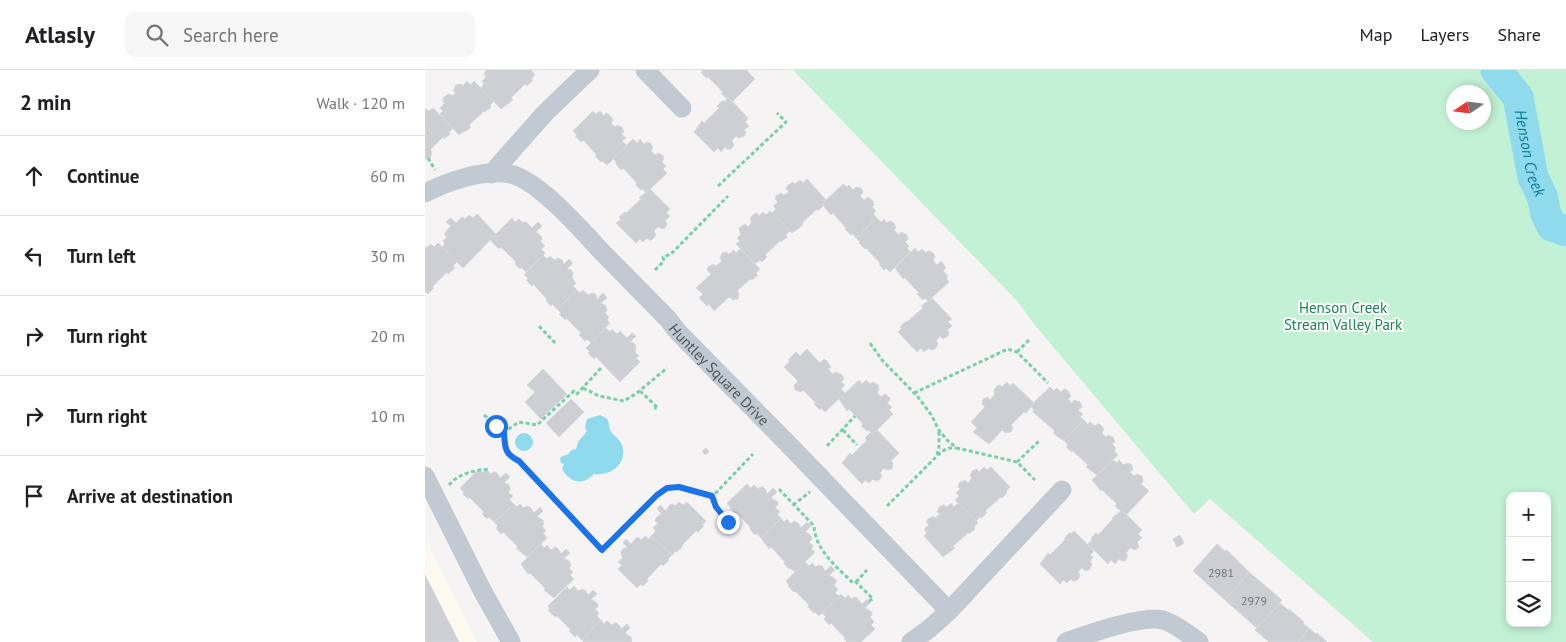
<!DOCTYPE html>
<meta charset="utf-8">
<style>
:root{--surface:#fff;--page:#f6f6f6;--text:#202124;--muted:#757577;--line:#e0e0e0}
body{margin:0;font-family:"PT Sans",sans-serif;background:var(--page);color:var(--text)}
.controls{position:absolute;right:15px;bottom:15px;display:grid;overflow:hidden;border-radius:10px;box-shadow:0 2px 8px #0003}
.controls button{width:45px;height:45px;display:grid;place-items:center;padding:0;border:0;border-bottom:1px solid var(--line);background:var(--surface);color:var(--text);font:25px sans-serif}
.compass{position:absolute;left:1021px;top:15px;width:45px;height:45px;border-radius:50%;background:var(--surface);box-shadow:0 2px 8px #0003;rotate:257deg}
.stop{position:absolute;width:15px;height:15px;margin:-11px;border:4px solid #1a73e8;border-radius:50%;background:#fff}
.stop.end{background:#1a73e8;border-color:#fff;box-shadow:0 1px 5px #0008}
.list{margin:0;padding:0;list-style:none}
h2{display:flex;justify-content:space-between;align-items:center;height:65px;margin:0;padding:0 20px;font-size:21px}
h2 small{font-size:16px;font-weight:400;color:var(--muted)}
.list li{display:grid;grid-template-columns:32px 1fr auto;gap:15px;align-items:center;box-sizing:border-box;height:80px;padding:0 20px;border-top:1px solid var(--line)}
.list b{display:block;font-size:19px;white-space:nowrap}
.list em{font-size:16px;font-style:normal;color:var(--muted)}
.icon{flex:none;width:28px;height:28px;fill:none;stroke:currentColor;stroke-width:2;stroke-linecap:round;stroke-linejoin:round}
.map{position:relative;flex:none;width:1141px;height:572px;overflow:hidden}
header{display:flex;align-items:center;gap:30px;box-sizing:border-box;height:70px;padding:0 25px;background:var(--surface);border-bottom:1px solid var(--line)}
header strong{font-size:24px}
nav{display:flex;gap:28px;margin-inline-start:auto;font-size:18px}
.search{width:350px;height:45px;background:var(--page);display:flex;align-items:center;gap:12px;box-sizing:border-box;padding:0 18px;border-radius:10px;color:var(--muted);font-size:19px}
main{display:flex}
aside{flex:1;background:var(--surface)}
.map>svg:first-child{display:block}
.commercial{fill:#fdf9ef}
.green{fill:#c3f1d5;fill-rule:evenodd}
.water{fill:#90daee}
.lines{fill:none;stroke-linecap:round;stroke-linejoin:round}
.river{stroke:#90daee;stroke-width:31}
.building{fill:#cdcfd5;stroke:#d7d9de}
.path{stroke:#7ad0a6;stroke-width:3;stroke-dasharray:4 2.5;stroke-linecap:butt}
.minor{stroke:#c1cad2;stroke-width:19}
.route{stroke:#1a73e8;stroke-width:6}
.labels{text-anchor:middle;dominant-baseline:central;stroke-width:4;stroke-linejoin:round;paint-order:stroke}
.number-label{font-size:12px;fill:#6b747e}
.park-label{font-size:15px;fill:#17864f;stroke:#fff}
.street-label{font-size:15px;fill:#4a5661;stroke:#fff}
.water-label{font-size:16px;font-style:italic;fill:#0c7c9b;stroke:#fff}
</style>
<header>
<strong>Atlasly</strong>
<div class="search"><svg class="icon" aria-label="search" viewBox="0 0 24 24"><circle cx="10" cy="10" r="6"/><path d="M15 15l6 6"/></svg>Search here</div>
<nav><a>Map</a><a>Layers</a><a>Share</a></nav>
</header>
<main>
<aside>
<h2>2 min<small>Walk · 120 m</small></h2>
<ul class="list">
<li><svg class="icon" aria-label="ahead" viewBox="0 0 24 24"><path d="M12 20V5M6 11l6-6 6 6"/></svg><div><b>Continue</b></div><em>60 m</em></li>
<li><svg class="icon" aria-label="left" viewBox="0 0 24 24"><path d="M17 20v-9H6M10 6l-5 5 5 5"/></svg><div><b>Turn left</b></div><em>30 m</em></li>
<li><svg class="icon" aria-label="right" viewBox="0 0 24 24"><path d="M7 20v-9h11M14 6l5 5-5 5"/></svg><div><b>Turn right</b></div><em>20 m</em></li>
<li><svg class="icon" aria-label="right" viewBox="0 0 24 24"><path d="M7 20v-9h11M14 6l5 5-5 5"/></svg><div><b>Turn right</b></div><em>10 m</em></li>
<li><svg class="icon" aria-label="arrive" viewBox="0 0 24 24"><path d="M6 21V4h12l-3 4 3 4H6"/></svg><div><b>Arrive at destination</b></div></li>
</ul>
</aside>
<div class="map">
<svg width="1141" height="572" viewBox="0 0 1141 572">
<rect width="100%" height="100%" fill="#f5f3f3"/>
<path class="commercial" d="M 0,468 L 52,572 L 0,572 Z"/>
<path class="green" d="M 368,0 L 1141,0 L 1141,572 L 948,572 L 785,429 L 769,444 L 609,254 L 593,232 ZM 1028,22 L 1058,22 L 1058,52 L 1028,52 ZM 1085,426 L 1122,426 L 1122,553 L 1085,553 Z"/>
<path class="water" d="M 175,345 C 185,349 183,350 185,360 C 186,364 195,369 197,375 C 203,394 186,406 169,404 C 158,416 145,413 137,399 L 139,394 L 136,393 L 135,388 L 137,386 L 142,385 L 147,380 L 151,379 L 153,372 L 162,361 L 160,358 L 162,349 Z
M90 372a9 9 0 1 1 18 0a9 9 0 1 1-18 0Z"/>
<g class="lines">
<path class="river" id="s1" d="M 1071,0 L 1093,27 L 1108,107 L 1117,126 L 1121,144 L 1127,156 L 1141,161"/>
</g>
<path class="building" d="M 61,0 L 106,0 L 110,5 L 106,9 L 108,10 L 102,16 L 100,14 L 86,28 L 88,30 L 76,39 L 56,18 L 59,14 L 57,11 L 61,7 L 59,4 Z
M 276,0 L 323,0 L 322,1 L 330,9 L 307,32 L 303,27 L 302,29 L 296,23 L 298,22 L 283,7 L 282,8 L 276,3 L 278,1 Z
M 42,11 L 45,15 L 49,11 L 69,31 L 65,35 L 66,37 L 60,42 L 59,41 L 44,55 L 46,57 L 40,62 L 39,61 L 34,65 L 15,44 L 18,41 L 15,38 L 20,33 L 18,32 L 18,28 L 23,24 L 25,24 L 27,26 L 31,23 L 28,21 L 31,15 L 36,14 L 38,16 Z
M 303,27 L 323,48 L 320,52 L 324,56 L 319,60 L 321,63 L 319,66 L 314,68 L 311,66 L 307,70 L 309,75 L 306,79 L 302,79 L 300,77 L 296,82 L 293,78 L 289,82 L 269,62 L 277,51 L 279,53 L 294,38 L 292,36 L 298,30 L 300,32 Z
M 8,38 L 28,58 L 24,62 L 25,64 L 19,69 L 18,67 L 5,80 L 7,82 L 5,88 L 0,89 L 0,40 L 1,39 L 4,41 Z
M 168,41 L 171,44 L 175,41 L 179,46 L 181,43 L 183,44 L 188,49 L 188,50 L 186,53 L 190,57 L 192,55 L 197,57 L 199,62 L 196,64 L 201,68 L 197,71 L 202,76 L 182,95 L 177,91 L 176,92 L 170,86 L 172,85 L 158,70 L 156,72 L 150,66 L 152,65 L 148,61 Z
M 208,69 L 212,73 L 215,69 L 219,74 L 222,72 L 225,73 L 228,77 L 226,81 L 230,85 L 234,83 L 238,86 L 239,89 L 237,92 L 241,96 L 238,99 L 242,103 L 221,123 L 218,119 L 216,120 L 211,115 L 212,113 L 198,98 L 196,100 L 191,94 L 192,93 L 188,88 Z
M 382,109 L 401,130 L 397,134 L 399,135 L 393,141 L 392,139 L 377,153 L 378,155 L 367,163 L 347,143 L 351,139 L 348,136 L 353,132 L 350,129 L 351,126 L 356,123 L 359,125 L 364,122 L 361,119 L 363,115 L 368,112 L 370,114 L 375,110 L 378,113 Z
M 418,114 L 422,117 L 424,115 L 428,120 L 431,117 L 436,118 L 438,122 L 435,126 L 439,130 L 443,127 L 448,131 L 449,135 L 447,137 L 451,141 L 448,144 L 452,148 L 431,168 L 428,164 L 426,165 L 420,159 L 421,158 L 408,143 L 406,145 L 397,134 Z
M 225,119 L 245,139 L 241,143 L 245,146 L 240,151 L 242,153 L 241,157 L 237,159 L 233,157 L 229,161 L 231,165 L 227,170 L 224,170 L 222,168 L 218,172 L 215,169 L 211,173 L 191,153 L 196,149 L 194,147 L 200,142 L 201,143 L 216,129 L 214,128 Z
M 345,141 L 365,161 L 361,165 L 362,167 L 356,172 L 355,171 L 340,185 L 342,187 L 337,192 L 335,190 L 330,194 L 311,174 L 315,171 L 312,168 L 316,164 L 314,161 L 315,157 L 320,154 L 323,157 L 327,152 L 325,148 L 329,144 L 332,143 L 334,146 L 338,142 L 341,145 Z
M 52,144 L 71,164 L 38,198 L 17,177 L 20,174 L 18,171 L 22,167 L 19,164 L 26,156 L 21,152 L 26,148 L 31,153 L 36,148 L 38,147 L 40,149 L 44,145 L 48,148 Z
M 87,148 L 90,152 L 94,149 L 98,153 L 100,151 L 107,158 L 113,152 L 117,156 L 111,162 L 116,166 L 117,170 L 115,171 L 120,176 L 116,179 L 120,183 L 101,202 L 96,197 L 95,199 L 90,194 L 91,192 L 76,177 L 74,179 L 65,170 Z
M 452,148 L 456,152 L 459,149 L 462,153 L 465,151 L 469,153 L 471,158 L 469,160 L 474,165 L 476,162 L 482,165 L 483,169 L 480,172 L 484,176 L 482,178 L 485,182 L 465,202 L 461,198 L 459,200 L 454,194 L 455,193 L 441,178 L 440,179 L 434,173 L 435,172 L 431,168 Z
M 13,173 L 32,192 L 28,196 L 30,198 L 23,204 L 22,202 L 7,217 L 9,218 L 3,224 L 1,222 L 0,223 L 0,177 L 1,178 L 6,174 L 9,177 Z
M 490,178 L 493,182 L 497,179 L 501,183 L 503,181 L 507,182 L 510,186 L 508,190 L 512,195 L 515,192 L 517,192 L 521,198 L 518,201 L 523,206 L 521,208 L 524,212 L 503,231 L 500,228 L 498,230 L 492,224 L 494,223 L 480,208 L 478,209 L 470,198 Z
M 315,179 L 335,199 L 331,203 L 333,205 L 327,210 L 325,209 L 312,221 L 314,224 L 313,229 L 308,230 L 304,227 L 289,241 L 284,234 L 282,236 L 274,228 L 278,224 L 271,218 L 286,204 L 282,200 L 283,197 L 288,194 L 291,196 L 297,191 L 295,188 L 297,183 L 301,182 L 304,184 L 309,180 L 311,183 Z
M 118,185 L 122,189 L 125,186 L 129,190 L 133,188 L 137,190 L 139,194 L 144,189 L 148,193 L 142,199 L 146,200 L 148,203 L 147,208 L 151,213 L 148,216 L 152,220 L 132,239 L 127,234 L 126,236 L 121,230 L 122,229 L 108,214 L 107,216 L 101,210 L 103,208 L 99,205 Z
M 152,220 L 155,223 L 158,220 L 163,225 L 168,223 L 171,225 L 172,229 L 178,223 L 182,228 L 176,233 L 181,236 L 182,240 L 180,243 L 184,247 L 182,250 L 185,253 L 166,273 L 162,269 L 160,271 L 154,265 L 156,263 L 141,248 L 140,250 L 134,244 L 136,243 L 132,239 Z
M 507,228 L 527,249 L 523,252 L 527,256 L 522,260 L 524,263 L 523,266 L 518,269 L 515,266 L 511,271 L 513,273 L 511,278 L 506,280 L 504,278 L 499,282 L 496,278 L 492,282 L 473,262 L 477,258 L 475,257 L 481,251 L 482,252 L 498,238 L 496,236 Z
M 181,258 L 185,262 L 187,259 L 192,264 L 195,261 L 202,268 L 207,263 L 211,266 L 205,272 L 209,273 L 211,276 L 210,282 L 214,286 L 211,288 L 215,292 L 195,312 L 171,287 L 169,289 L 163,283 L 165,282 L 161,278 Z
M 382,279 L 395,293 L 399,289 L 402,291 L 406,297 L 403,299 L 408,304 L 411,302 L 417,305 L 419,309 L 416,312 L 420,315 L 416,319 L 420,323 L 400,342 L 396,338 L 395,340 L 389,334 L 391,333 L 378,320 L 376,322 L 370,320 L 369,315 L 373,311 L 359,297 L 365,291 L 363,290 L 371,282 L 375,286 Z
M 118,299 L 142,324 L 116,349 L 100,332 L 110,322 L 102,315 Z
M 434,310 L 437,314 L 441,310 L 445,314 L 448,312 L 453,315 L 454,320 L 452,322 L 456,327 L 460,324 L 465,328 L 465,330 L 462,333 L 467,337 L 464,340 L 468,344 L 448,364 L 443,360 L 442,361 L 436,356 L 438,354 L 424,339 L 422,341 L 414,329 Z
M 582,312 L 585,316 L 588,313 L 609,333 L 601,343 L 599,342 L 586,355 L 588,358 L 586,362 L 581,363 L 577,360 L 564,374 L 548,362 L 552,358 L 546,352 L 560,337 L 557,334 L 558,329 L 563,327 L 565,330 L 570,324 L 569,320 L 572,316 L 575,315 L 577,317 Z
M 625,317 L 629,321 L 632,318 L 636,322 L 639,319 L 643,321 L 646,326 L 643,329 L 647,333 L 649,330 L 655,332 L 657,337 L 653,340 L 658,344 L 655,347 L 659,350 L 639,371 L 628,363 L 630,361 L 608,342 L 609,340 L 605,336 Z
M 146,329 L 159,342 L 134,367 L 121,353 Z
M 659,350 L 663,355 L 665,352 L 670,356 L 672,354 L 675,354 L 679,359 L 677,363 L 681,367 L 683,365 L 688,367 L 690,372 L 687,374 L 691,378 L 689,381 L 693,385 L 672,405 L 661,397 L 663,395 L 648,381 L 647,382 L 641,377 L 643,375 L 639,371 Z
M 452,360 L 474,383 L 466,391 L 468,393 L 467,399 L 461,400 L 459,398 L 455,403 L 457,406 L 454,410 L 451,411 L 448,409 L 444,413 L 440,410 L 437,414 L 417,393 L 425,383 L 427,385 L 442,370 L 440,368 L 446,362 L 448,364 Z
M 281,378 L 284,382 L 280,385 L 277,381 Z
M 688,390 L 692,393 L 694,390 L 699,395 L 702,393 L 706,394 L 708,400 L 705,402 L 709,406 L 712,404 L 717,406 L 718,411 L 716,414 L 724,421 L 701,445 L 697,440 L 696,441 L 690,436 L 692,434 L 677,420 L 676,421 L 667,410 Z
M 559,397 L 562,400 L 566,397 L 585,417 L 581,421 L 582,423 L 577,428 L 576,427 L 560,441 L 562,443 L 556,448 L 555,447 L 551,451 L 530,430 L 534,426 L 531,423 L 535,419 L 533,417 L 534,413 L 540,410 L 543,413 L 547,408 L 545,406 L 547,401 L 552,399 L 554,402 Z
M 54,399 L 57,403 L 61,399 L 66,404 L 68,402 L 71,402 L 75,408 L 81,403 L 85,407 L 79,413 L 83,414 L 85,418 L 85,420 L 83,422 L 88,426 L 84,429 L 89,434 L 69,452 L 64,447 L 62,449 L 57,444 L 59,442 L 44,427 L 43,429 L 38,424 L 39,422 L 35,418 Z
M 322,414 L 326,418 L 329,415 L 333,419 L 336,417 L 338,417 L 341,420 L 342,424 L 348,418 L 352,422 L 346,428 L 353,432 L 353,435 L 350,437 L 355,442 L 352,444 L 356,448 L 336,468 L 332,463 L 330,465 L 325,459 L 326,458 L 312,443 L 310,444 L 302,433 Z
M 254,432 L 258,435 L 262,432 L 281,451 L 277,455 L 279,456 L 273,462 L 271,461 L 257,475 L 258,476 L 252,482 L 251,481 L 247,485 L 226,466 L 231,461 L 228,458 L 233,453 L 230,451 L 231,448 L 234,445 L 237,444 L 232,439 L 235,435 L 241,441 L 243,437 L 246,434 L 248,434 L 250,436 Z
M 526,433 L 529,437 L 533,433 L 553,453 L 549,457 L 550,459 L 544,464 L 543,463 L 528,476 L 530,478 L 518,487 L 499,466 L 502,463 L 499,459 L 504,455 L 501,452 L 503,449 L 508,446 L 510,448 L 515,444 L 512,442 L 515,436 L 519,435 L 522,437 Z
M 89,434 L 92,437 L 95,434 L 99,438 L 102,436 L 105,437 L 109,443 L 115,437 L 118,441 L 112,447 L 118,450 L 119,454 L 117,456 L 121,461 L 118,463 L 122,468 L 102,487 L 91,478 L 93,477 L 78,462 L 76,464 L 71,458 L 73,456 L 69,452 Z
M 697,440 L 717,460 L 713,464 L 717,468 L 712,472 L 714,477 L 710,480 L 705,478 L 701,483 L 703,486 L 700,491 L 697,491 L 694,489 L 690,494 L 686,490 L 683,494 L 663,474 L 667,470 L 666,468 L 671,463 L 673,465 L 688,449 L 687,448 Z
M 356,448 L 359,452 L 362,449 L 366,454 L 369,451 L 371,452 L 374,454 L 376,458 L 382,452 L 386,456 L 380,462 L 383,463 L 386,466 L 387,469 L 384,472 L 388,476 L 386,479 L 390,482 L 370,502 L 365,498 L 364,499 L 359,494 L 360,492 L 346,477 L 344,479 L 336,468 Z
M 649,461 L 669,481 L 665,485 L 668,487 L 665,492 L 667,494 L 665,499 L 660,501 L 657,498 L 653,502 L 655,505 L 653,510 L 648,511 L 646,509 L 642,513 L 638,510 L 635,514 L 615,494 L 623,483 L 625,485 L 640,470 L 639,469 L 644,463 L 646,464 Z
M 755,465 L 759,473 L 752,477 L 748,469 Z
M 220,466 L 224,469 L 226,466 L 247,485 L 243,489 L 244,490 L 238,496 L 236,494 L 222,509 L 223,511 L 218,516 L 216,514 L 212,518 L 193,499 L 197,495 L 193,492 L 198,488 L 196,485 L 196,481 L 199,478 L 203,478 L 198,473 L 201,469 L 206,474 L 211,468 L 213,467 L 216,470 Z
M 116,474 L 119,478 L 122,475 L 126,480 L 131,477 L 134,480 L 136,484 L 141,479 L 145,483 L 139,488 L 145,492 L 146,496 L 144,498 L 148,502 L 145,505 L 149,509 L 129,528 L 119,520 L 120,518 L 105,503 L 103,504 L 96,494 Z
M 792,474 L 800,481 L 802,480 L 824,502 L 800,530 L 768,501 Z
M 380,492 L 384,496 L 387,493 L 391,497 L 393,495 L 397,496 L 400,501 L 406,496 L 410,500 L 404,506 L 408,507 L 411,510 L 411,513 L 409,515 L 413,519 L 410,523 L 414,526 L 394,546 L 390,542 L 389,543 L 383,537 L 384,535 L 370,521 L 369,522 L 363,516 L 364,515 L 361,511 Z
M 824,502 L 857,530 L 832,558 L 800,530 Z
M 0,505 L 34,572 L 0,572 Z
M 149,516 L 153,521 L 157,519 L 161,521 L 163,525 L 168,520 L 172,524 L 166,529 L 172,533 L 173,537 L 170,539 L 174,543 L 172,546 L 176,550 L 157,570 L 152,565 L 150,567 L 144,561 L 146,560 L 132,546 L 130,547 L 123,540 L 125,539 L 123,536 L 142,517 L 145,520 Z
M 416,524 L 420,528 L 423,525 L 427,529 L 430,527 L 433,529 L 437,534 L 442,529 L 446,532 L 440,538 L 444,540 L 447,543 L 447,545 L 445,547 L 449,552 L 446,555 L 450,559 L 436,572 L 422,572 L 419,569 L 420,568 L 406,553 L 404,555 L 399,549 L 401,547 L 397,543 Z
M 855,533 L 863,540 L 864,539 L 879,552 L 878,554 L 884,558 L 873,572 L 844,572 L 830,560 Z
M 176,550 L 179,554 L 182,551 L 187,555 L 189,553 L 192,553 L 195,556 L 196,559 L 202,554 L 205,558 L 200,563 L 206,567 L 207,571 L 206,572 L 159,572 L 157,570 Z
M 884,558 L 891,564 L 892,563 L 902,572 L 873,572 Z"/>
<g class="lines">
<path class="path" d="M 3,88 L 10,100
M 293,116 L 361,52 L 352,43
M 230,200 L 239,191 L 238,187 L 246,184 L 303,126
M 114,256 L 131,274
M 445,273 L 457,290 L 493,327 L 507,346 L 513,359 L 523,371 L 532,378 L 592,392 L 610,410
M 592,282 L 605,269
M 176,298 L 152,324 L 149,321 L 112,355 L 94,352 L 79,362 C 80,377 80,384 94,391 L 177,479 L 232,425 L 242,418 L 254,417 L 287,427 L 328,384
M 158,318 L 174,326 L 199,331 L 212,323 L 242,298
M 215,321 L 233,338 L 229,338
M 489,323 L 583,279 L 592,282 L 623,313
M 59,345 L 79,362
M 418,360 L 432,375
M 402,376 L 430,346
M 512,385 L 514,377 L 514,359
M 592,392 L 614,371
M 24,415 C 34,403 50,400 65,399
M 354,419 L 389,456 C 390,480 413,498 428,513 L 431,512 L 448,529 L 444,531
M 287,427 L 291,437 L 303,452
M 368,435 L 385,422
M 462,436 L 517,381 L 525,378 L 531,378
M 431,512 L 442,500"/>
<g class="minor">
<path d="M 220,0 L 257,38"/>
<path d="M 66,104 L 120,43 L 165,0"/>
<path id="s2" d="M 0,123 C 24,111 58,99 85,104 C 114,110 158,162 178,183 C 200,205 221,227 243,249 L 252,261 L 367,378 L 524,541"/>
<path d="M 0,406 L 57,520 L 86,572"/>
<path d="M 486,572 L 504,559 L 524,541 L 637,420"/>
<path d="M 641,572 C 663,564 717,545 738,550 C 751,554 763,564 774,572"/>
</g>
</g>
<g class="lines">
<path class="route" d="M 71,356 L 79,362 C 80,377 79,384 94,391 L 177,480 L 232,425 L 242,418 L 254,417 L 287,426 L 291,437 L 303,452"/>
</g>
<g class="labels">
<g class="number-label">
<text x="796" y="502">2981</text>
<text x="829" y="530">2979</text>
</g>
<g class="park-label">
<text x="918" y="237">Henson Creek<tspan x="918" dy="17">Stream Valley Park</tspan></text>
</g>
<g class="street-label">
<text stroke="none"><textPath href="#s2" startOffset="380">Huntley Square Drive</textPath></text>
</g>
<g class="water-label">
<text stroke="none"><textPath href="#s1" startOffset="92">Henson Creek</textPath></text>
</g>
</g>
</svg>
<div class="controls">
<button>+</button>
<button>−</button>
<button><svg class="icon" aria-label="layers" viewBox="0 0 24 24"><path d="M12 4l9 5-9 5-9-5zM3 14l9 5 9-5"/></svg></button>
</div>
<svg class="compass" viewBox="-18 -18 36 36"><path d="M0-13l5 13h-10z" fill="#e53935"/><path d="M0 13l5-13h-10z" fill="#757577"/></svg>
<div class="stop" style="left:71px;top:356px"></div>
<div class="stop end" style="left:303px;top:452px"></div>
</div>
</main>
